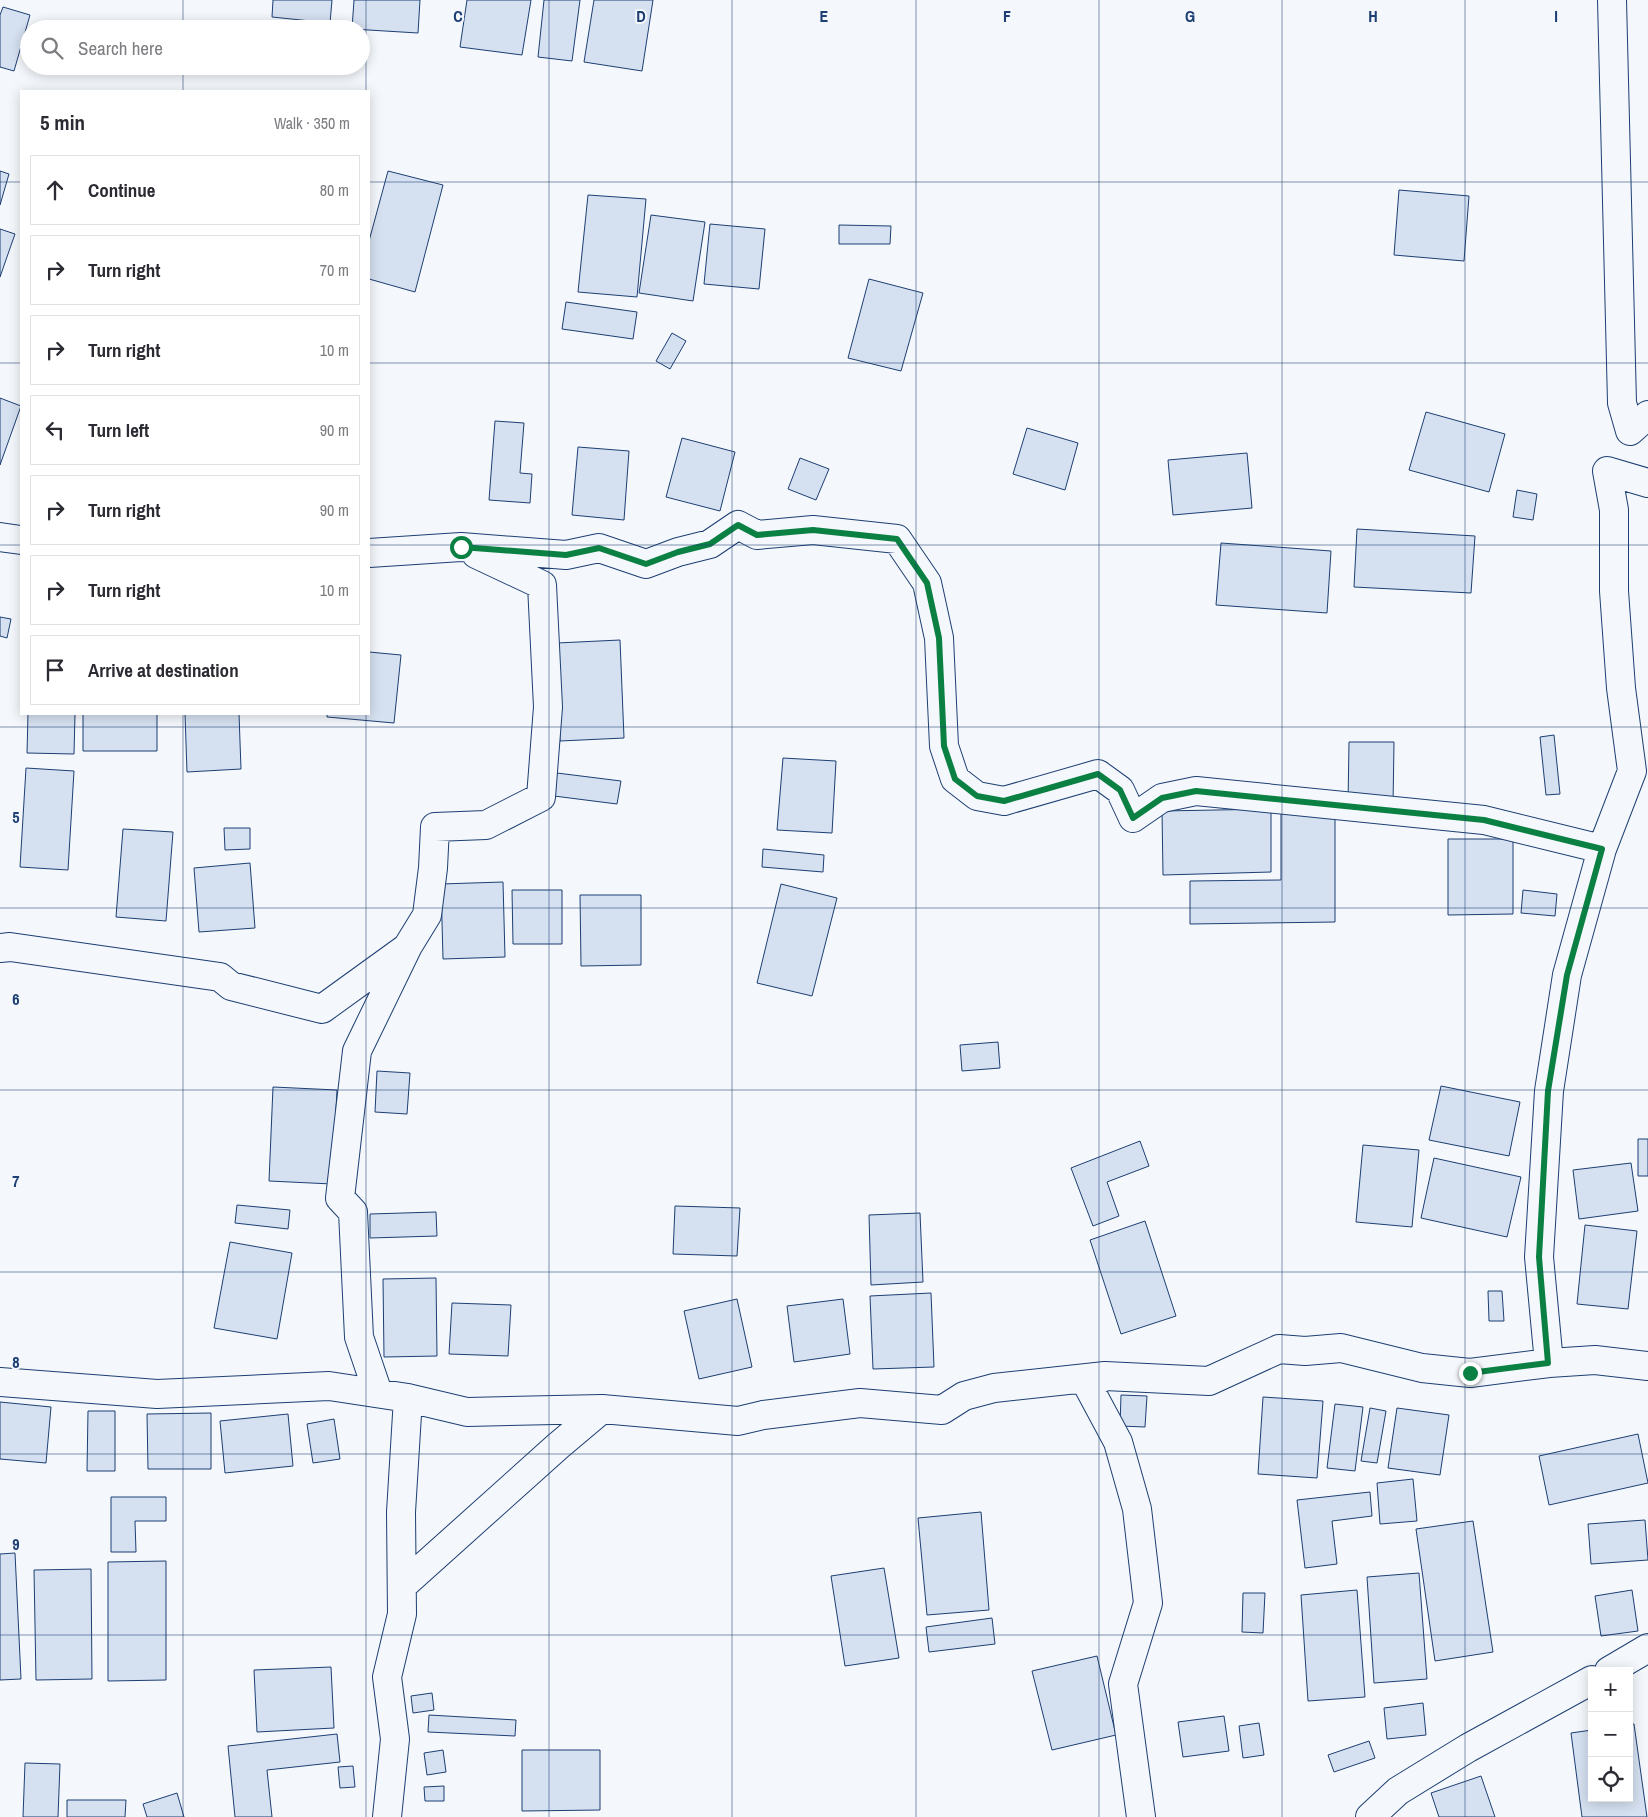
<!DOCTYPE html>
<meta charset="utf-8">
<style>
:root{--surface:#fff;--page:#f2f2f3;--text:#2b2b33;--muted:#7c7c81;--line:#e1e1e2}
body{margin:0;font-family:"Archivo Narrow",sans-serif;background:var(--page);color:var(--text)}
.controls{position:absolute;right:15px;bottom:15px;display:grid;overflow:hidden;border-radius:0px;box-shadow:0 2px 12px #0003}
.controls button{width:45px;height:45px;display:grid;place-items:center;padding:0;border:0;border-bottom:1px solid var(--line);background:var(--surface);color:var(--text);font:25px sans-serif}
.stop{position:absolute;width:15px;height:15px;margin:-11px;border:4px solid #0b8043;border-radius:50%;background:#fff}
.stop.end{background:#0b8043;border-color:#fff;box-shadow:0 1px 5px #0008}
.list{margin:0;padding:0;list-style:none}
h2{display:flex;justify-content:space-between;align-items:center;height:65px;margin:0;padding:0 20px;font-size:21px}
h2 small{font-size:16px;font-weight:400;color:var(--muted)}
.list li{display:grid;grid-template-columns:32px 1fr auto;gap:15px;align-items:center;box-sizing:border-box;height:70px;margin:0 10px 10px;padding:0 10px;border:1px solid var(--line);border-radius:0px}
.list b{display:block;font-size:19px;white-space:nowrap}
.list em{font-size:16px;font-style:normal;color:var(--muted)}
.icon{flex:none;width:28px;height:28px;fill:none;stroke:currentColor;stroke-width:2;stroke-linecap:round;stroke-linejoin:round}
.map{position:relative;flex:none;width:1648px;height:1817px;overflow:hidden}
.search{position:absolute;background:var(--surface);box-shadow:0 2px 12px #0003;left:20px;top:20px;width:350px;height:55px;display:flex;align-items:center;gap:12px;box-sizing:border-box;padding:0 18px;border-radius:28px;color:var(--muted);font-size:19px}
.panel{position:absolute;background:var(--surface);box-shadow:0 2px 12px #0003;left:20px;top:90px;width:350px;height:625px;border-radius:0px}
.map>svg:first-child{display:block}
.building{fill:#d5e0f0;stroke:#1d3f73}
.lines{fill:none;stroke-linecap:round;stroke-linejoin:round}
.minor-casing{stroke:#1d3f73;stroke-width:30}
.minor{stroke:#f4f7fb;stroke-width:28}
.route{stroke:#0b8043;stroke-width:6}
.grid{fill:none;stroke:#1d3f73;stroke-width:1;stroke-opacity:0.55}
.grid-label{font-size:16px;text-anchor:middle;font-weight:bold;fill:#1d3f73;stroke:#f4f7fb;stroke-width:4;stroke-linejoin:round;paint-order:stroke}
</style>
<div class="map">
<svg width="1648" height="1817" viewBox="0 0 1648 1817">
<rect width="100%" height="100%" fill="#f4f7fb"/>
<path class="building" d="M 273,0 L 332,0 L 330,23 L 272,17 Z
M 354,0 L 420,0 L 418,33 L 352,29 Z
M 467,0 L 531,0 L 522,55 L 460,47 Z
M 544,0 L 580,0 L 572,61 L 538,57 Z
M 594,0 L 653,0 L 642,71 L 584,62 Z
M 3,7 L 30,15 L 14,71 L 0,67 L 0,15 Z
M 0,171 L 9,174 L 0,205 Z
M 388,171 L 443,185 L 415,292 L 369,279 L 369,241 Z
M 1399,190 L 1469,196 L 1464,261 L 1394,255 Z
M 588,195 L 646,199 L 637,297 L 578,292 Z
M 651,215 L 705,222 L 693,301 L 639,293 Z
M 710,224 L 765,229 L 759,289 L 704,284 Z
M 839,225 L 891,226 L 890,244 L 839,244 Z
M 0,229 L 15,234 L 0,277 Z
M 869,279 L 923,293 L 901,371 L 848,358 Z
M 566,302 L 637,312 L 633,339 L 562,329 Z
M 672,333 L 686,341 L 670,369 L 656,361 Z
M 0,398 L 21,406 L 0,465 Z
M 1426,412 L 1505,434 L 1489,492 L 1409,470 Z
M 495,421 L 524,423 L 520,473 L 532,474 L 530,503 L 489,500 Z
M 1027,428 L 1078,443 L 1065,490 L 1013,474 Z
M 682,438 L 735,452 L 720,511 L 666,497 Z
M 578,447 L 629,451 L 624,520 L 572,515 Z
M 1247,453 L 1252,508 L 1173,515 L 1168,460 Z
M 800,458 L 829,469 L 816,500 L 788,489 Z
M 1517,490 L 1537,494 L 1533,520 L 1513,517 Z
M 1357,529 L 1475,536 L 1471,593 L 1354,587 Z
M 1221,543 L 1331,551 L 1327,613 L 1216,605 Z
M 0,617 L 11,619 L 7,638 L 0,636 Z
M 620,640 L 624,738 L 560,741 L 557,643 Z
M 369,652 L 401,655 L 394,723 L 327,717 L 327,714 L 369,714 Z
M 28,714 L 75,714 L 74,754 L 27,753 Z
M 83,714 L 157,714 L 157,751 L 83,751 Z
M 185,714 L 239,714 L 241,769 L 187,772 Z
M 1554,735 L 1560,794 L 1546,795 L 1540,737 Z
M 1349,742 L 1394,742 L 1393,806 L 1348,805 Z
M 783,758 L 836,761 L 832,833 L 777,830 Z
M 26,768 L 74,771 L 68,870 L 20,867 Z
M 557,773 L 621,781 L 617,804 L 554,796 Z
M 1271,809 L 1271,872 L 1163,875 L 1162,811 Z
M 1281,809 L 1335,809 L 1335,922 L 1190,924 L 1190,881 L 1281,880 Z
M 224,828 L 250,828 L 250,849 L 225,850 Z
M 123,829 L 173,832 L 166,921 L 116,917 Z
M 1448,839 L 1513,839 L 1513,914 L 1448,915 Z
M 763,849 L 824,855 L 823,872 L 762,867 Z
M 250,863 L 255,928 L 199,932 L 194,868 Z
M 503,882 L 505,957 L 443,959 L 441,884 Z
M 781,884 L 837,898 L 812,996 L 757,983 Z
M 512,890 L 562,890 L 562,944 L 513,944 Z
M 1523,890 L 1557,894 L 1555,916 L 1521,913 Z
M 580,895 L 641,895 L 641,965 L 581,966 Z
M 998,1042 L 1000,1068 L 962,1071 L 960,1045 Z
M 377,1071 L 410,1073 L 407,1114 L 375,1112 Z
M 1441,1086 L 1520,1102 L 1509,1156 L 1429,1140 Z
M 273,1087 L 337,1090 L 332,1184 L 269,1181 Z
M 1638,1139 L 1648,1139 L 1648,1176 L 1638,1176 Z
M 1140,1141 L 1149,1166 L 1107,1182 L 1119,1216 L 1093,1226 L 1071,1168 Z
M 1363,1145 L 1419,1150 L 1412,1227 L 1356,1222 Z
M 1434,1158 L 1521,1177 L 1507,1237 L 1421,1218 Z
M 1631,1163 L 1638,1211 L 1579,1219 L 1573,1170 Z
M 237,1205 L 290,1210 L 288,1229 L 235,1223 Z
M 675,1206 L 740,1208 L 737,1256 L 673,1254 Z
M 436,1212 L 437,1236 L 370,1238 L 370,1214 Z
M 920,1213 L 923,1282 L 871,1285 L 869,1215 Z
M 1145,1221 L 1176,1316 L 1121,1334 L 1090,1240 Z
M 1585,1225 L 1637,1231 L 1628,1309 L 1577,1304 Z
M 230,1242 L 292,1253 L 277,1339 L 214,1328 Z
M 436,1278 L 437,1356 L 384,1357 L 383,1279 Z
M 1488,1291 L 1502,1291 L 1504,1321 L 1489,1321 Z
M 931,1293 L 934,1367 L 873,1369 L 870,1296 Z
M 737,1299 L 752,1367 L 699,1379 L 684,1311 Z
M 843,1299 L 850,1354 L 794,1362 L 787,1306 Z
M 452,1303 L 511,1305 L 508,1356 L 449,1354 Z
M 1121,1395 L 1147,1396 L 1145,1427 L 1120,1426 Z
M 1263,1397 L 1323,1401 L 1317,1478 L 1258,1474 Z
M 0,1402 L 51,1407 L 46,1463 L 0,1459 Z
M 1335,1404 L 1363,1407 L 1355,1471 L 1327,1468 Z
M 1370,1408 L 1386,1411 L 1377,1463 L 1361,1461 Z
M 1397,1408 L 1449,1415 L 1440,1475 L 1388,1468 Z
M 88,1411 L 115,1411 L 115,1471 L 87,1471 Z
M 211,1413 L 211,1469 L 148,1469 L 147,1414 Z
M 288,1414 L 293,1466 L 225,1473 L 220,1421 Z
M 334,1419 L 340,1459 L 313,1463 L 307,1424 Z
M 1638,1434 L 1648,1483 L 1549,1505 L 1539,1456 Z
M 1413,1479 L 1417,1521 L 1380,1524 L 1377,1483 Z
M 1370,1492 L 1372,1516 L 1332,1521 L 1337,1564 L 1305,1568 L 1297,1500 Z
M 111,1497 L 166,1497 L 166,1521 L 135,1521 L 136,1552 L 111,1552 Z
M 981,1512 L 989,1610 L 927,1615 L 918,1518 Z
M 1645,1520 L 1648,1560 L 1591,1564 L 1588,1524 Z
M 1473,1521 L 1493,1652 L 1435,1661 L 1416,1529 Z
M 15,1553 L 21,1679 L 0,1680 L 0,1554 Z
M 166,1561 L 166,1680 L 108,1681 L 108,1562 Z
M 884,1568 L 899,1658 L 845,1666 L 831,1576 Z
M 91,1569 L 92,1679 L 36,1680 L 34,1570 Z
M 1419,1573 L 1427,1679 L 1374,1683 L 1367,1577 Z
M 1357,1590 L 1365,1697 L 1308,1701 L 1301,1595 Z
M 1632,1590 L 1638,1631 L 1601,1636 L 1595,1596 Z
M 1243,1593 L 1265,1593 L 1263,1633 L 1242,1632 Z
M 992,1618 L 995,1644 L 929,1652 L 926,1627 Z
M 1097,1656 L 1116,1735 L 1052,1750 L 1032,1671 Z
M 331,1667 L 334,1728 L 257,1732 L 254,1670 Z
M 432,1693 L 434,1710 L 413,1713 L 411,1696 Z
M 1423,1703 L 1426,1735 L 1387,1739 L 1384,1708 Z
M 429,1715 L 516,1720 L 515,1736 L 428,1732 Z
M 1224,1716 L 1229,1751 L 1183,1757 L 1178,1722 Z
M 1259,1723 L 1264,1755 L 1243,1758 L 1239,1726 Z
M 1634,1724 L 1647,1817 L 1582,1817 L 1571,1733 L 1592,1730 L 1592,1798 L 1629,1798 L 1629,1725 Z
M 337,1734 L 340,1762 L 267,1770 L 272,1817 L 235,1817 L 228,1746 Z
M 1369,1741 L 1375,1758 L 1334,1772 L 1328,1755 Z
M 443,1750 L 446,1772 L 427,1775 L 424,1753 Z
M 522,1750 L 600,1750 L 600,1810 L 522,1811 Z
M 25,1763 L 60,1764 L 58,1817 L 23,1817 Z
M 353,1766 L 355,1787 L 340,1788 L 338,1767 Z
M 1481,1776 L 1495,1817 L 1439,1817 L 1431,1793 Z
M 444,1786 L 444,1801 L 425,1801 L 424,1787 Z
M 177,1793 L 184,1817 L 147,1817 L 143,1804 Z
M 67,1800 L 126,1800 L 125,1817 L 67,1817 Z"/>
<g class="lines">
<defs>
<path id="minor" d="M 1612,0 L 1622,403 L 1630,431 L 1648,415
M 0,537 L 21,540
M 369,553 L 461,547 L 566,555 L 599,548 L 646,564 L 678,552 L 710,544 L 738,525 L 757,535 L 813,530 L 897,539 L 927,583 L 939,638 L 944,746 L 955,779 L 977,796 L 1004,801 L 1098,774 L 1120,790 L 1133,818 L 1162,798 L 1196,791 L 1484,820 L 1602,849
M 0,948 L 10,947 L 220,977 L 231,986 L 322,1009 L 405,949
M 1549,1363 L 1539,1257 L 1549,1091 L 1567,975 L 1602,849 L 1632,771 L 1621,688 L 1614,591 L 1614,510 L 1607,471 L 1648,483
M 0,1382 L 157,1394 L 329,1386 L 408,1398 L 467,1412 L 602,1409 L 738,1421 L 763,1415 L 860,1403 L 942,1410 L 964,1396 L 994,1388 L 1105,1376
M 378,1393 L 359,1337 L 353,1212 L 340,1198 L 357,1051 L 408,946 L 427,915 L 433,868 L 435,827 L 486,825 L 541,797 L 548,707 L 542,585 L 476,554
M 402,1586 L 558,1446 L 602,1409
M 1609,1671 L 1648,1648
M 387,1817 L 395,1739 L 387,1677 L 402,1614 L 401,1512 L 408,1398
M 1141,1817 L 1123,1684 L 1148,1603 L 1137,1509 L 1118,1442 L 1088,1386 L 1105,1376 L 1209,1381 L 1279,1349 L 1305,1351 L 1341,1348 L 1422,1368 L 1470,1373 L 1549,1363 L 1595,1360 L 1648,1366
M 1370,1817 L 1398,1791 L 1468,1748 L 1592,1680"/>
</defs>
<use href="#minor" class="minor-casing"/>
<use href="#minor" class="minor"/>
</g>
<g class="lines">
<path class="route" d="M 461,547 L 566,555 L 599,548 L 646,564 L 678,552 L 710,544 L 738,525 L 757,535 L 813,530 L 897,539 L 927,583 L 939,638 L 944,746 L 955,779 L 977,796 L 1004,801 L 1098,774 L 1120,790 L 1133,818 L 1162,798 L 1196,791 L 1484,820 L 1602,849 L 1567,975 L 1548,1091 L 1539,1257 L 1548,1363 L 1470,1373"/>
</g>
<path class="grid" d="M 183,0 L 183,29M 366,0 L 366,91M 549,0 L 549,1817M 732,0 L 732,1817M 916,0 L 916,1817M 1099,0 L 1099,1817M 1282,0 L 1282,1817M 1465,0 L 1465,1817M 183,66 L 183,91M 0,182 L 21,182M 369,182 L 1648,182M 0,363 L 21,363M 369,363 L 1648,363M 0,545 L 21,545M 369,545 L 1648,545M 183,714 L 183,1817M 366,714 L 366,1817M 0,727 L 1648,727M 0,908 L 1648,908M 0,1090 L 1648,1090M 0,1272 L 1648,1272M 0,1454 L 1648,1454M 0,1635 L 1648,1635"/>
<g class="grid-label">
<text x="458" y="22">C</text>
<text x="641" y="22">D</text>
<text x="824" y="22">E</text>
<text x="1007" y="22">F</text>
<text x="1190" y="22">G</text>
<text x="1373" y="22">H</text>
<text x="1556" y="22">I</text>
<text x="16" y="823">5</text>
<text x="16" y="1005">6</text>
<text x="16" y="1187">7</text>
<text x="16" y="1368">8</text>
<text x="16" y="1550">9</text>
</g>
</svg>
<div class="controls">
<button>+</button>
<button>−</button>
<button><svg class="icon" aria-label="locate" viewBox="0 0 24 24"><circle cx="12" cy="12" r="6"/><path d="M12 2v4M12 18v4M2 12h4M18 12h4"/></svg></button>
</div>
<div class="stop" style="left:461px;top:547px"></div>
<div class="stop end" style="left:1470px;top:1373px"></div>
<div class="search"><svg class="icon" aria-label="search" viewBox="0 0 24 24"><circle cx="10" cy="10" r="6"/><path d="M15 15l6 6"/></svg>Search here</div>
<section class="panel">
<h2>5 min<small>Walk · 350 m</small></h2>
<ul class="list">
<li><svg class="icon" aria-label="ahead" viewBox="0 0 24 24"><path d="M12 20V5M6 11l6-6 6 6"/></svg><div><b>Continue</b></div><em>80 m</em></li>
<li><svg class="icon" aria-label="right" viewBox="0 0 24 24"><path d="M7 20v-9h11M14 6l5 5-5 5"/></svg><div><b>Turn right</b></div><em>70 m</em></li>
<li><svg class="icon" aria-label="right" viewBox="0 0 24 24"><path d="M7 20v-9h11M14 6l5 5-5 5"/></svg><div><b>Turn right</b></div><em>10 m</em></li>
<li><svg class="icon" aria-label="left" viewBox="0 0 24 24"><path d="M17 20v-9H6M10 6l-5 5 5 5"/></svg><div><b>Turn left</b></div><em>90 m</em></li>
<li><svg class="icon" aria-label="right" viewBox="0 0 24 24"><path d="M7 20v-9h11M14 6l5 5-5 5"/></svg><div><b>Turn right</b></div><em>90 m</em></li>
<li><svg class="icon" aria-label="right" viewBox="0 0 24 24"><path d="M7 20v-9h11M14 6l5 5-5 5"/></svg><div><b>Turn right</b></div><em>10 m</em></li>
<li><svg class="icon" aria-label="arrive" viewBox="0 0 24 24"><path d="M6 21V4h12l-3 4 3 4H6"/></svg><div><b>Arrive at destination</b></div></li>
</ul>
</section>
</div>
